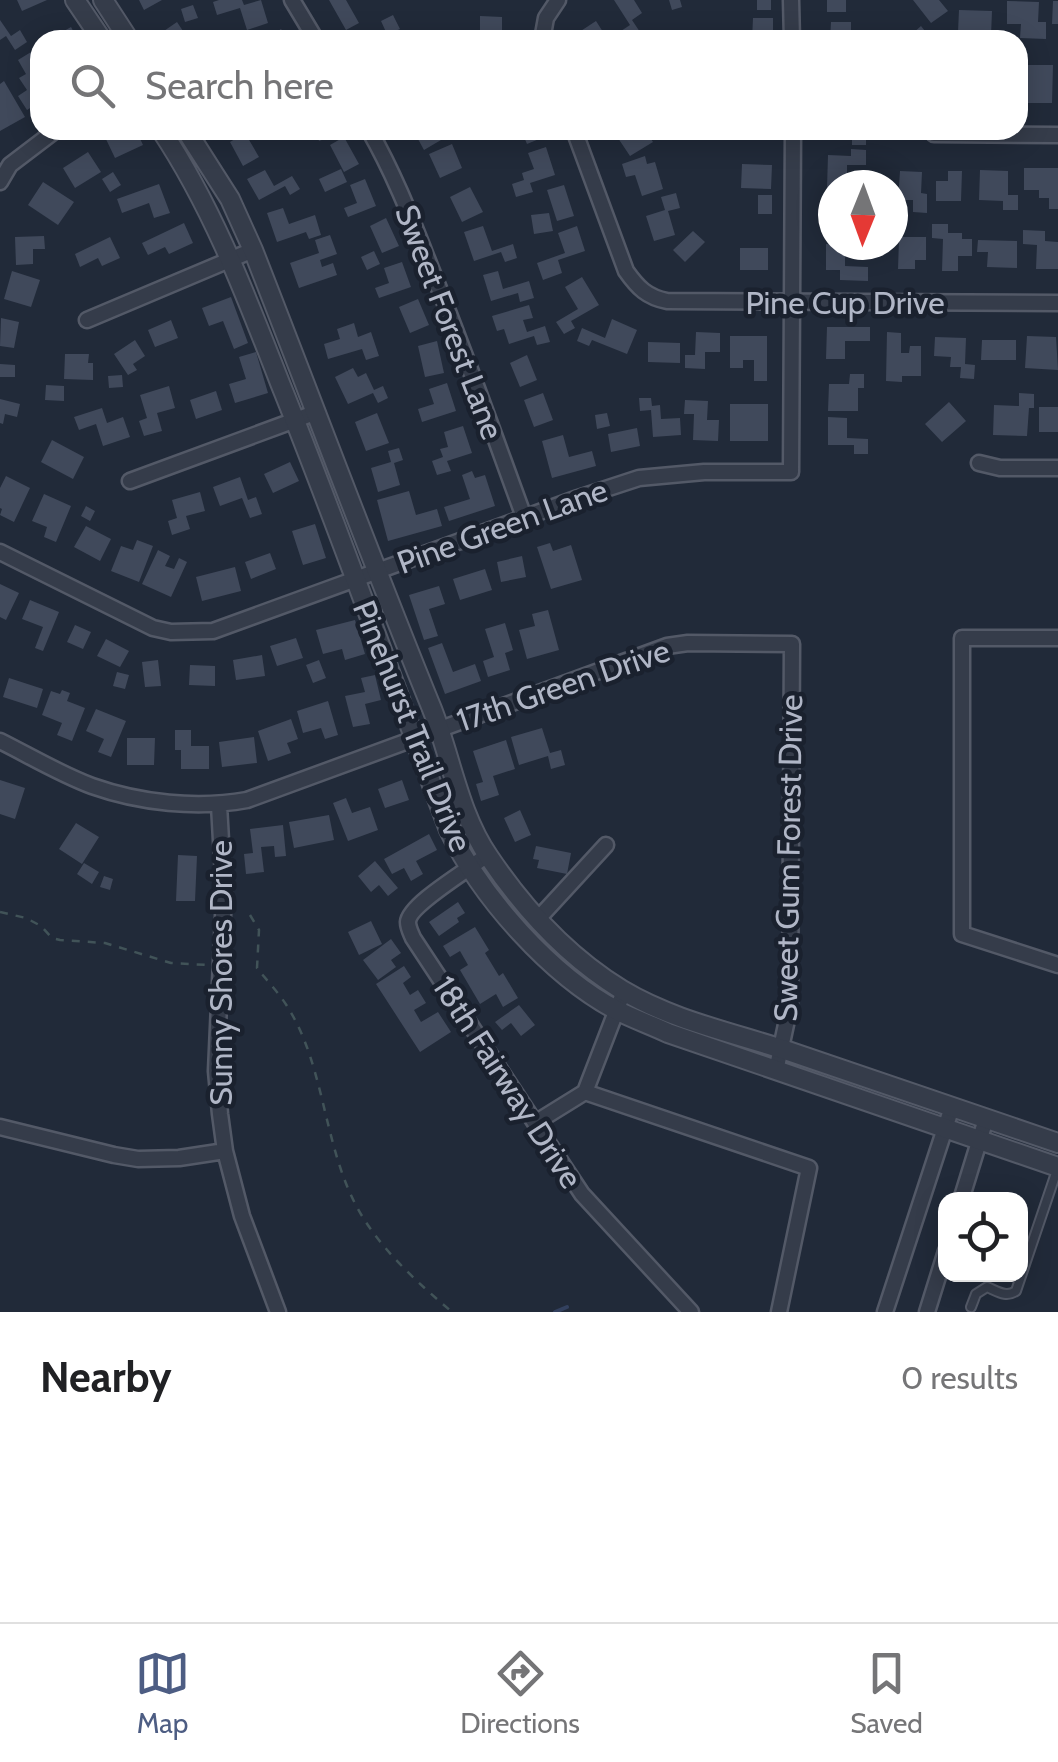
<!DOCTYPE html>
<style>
:root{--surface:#fff;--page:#f2f2f2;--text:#202124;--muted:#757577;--line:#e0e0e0;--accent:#4d5d83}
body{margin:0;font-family:Cabin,sans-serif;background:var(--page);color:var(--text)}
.controls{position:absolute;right:30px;bottom:30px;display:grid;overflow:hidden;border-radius:20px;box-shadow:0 5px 25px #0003}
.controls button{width:90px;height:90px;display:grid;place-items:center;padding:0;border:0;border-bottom:2px solid var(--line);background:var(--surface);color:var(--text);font:50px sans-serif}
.compass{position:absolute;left:818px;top:170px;width:90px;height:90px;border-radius:50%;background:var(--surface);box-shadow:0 5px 25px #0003;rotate:181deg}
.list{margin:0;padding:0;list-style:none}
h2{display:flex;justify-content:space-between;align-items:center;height:130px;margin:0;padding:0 40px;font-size:42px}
h2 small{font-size:32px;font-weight:400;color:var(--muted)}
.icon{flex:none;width:55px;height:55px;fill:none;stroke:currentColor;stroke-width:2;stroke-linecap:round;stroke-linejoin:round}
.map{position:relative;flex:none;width:1058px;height:1312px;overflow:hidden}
.search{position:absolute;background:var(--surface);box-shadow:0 5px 25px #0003;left:30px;right:30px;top:30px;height:110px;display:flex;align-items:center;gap:25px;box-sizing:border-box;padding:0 35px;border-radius:30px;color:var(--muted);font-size:38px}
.sheet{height:310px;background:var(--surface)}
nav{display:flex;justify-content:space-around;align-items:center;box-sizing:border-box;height:140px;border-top:2px solid var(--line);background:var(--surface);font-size:28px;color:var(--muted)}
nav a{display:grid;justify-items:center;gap:5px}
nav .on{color:var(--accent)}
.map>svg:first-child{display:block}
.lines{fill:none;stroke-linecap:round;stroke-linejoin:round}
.stream{stroke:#33415f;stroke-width:4}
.building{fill:#40495b}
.service-casing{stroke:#535967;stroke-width:12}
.minor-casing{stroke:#535967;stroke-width:19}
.tertiary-casing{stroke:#535967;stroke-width:22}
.path{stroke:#415358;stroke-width:2.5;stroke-dasharray:8 8;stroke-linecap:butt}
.service{stroke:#353c4a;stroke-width:8}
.minor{stroke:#353c4a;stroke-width:14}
.tertiary{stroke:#353c4a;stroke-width:18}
.labels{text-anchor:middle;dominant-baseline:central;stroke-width:9;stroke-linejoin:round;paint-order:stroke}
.street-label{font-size:32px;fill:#b0b6c6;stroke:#1a212e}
</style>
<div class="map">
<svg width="1058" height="1312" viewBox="0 0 1058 1312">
<rect width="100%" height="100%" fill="#212a39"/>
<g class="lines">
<path class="stream" d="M 555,1312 L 567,1307"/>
</g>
<path class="building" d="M 17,0 L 47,0 L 22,11 Z
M 139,0 L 162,0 L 144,10 Z
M 219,0 L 242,0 L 244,5 L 261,0 L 268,23 L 247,30 L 240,8 L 217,15 L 213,2 Z
M 329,0 L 346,0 L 359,23 L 346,30 Z
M 614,0 L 634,0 L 642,13 L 632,20 L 642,35 L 633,40 L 622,40 L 618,33 L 630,25 Z
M 669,0 L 680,0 L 682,7 L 672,10 Z
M 757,0 L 771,0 L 771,10 L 757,10 Z
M 827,0 L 846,0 L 846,12 L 827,12 Z
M 913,0 L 939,0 L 948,11 L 931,23 Z
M 1007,1 L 1039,2 L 1038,22 L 1046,22 L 1046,39 L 1020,38 L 1021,24 L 1007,24 Z
M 1053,1 L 1058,1 L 1058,24 L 1052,24 Z
M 193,5 L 198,18 L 185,22 L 181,9 Z
M 959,10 L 992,11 L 991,36 L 998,36 L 998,40 L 976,40 L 976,32 L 958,32 Z
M 393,15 L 400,29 L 389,34 L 392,40 L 370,40 L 386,32 L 381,21 Z
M 480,16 L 502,17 L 502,40 L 480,40 Z
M 753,18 L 773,18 L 773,40 L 752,40 Z
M 0,20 L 11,36 L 20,30 L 27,42 L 15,50 L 6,36 L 0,40 Z
M 596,21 L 605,35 L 598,40 L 567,40 Z
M 177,22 L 189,40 L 166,40 L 161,33 Z
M 831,22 L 851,22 L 851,40 L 830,40 Z
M 921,26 L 932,40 L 917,40 L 912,34 Z
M 71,27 L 78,40 L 60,40 L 57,35 Z
M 281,29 L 289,40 L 265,40 Z
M 31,52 L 38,64 L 33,67 L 40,77 L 40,102 L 27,110 L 18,96 L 27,90 L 19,78 L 26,74 L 18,60 Z
M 1026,65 L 1053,65 L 1052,103 L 1025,103 Z
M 4,81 L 25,117 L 0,131 L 0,84 Z
M 116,130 L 136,130 L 143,145 L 115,158 L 104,135 Z
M 316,130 L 340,130 L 341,133 L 319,141 Z
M 413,130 L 435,130 L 441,140 L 424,150 Z
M 521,130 L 542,130 L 544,137 L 527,144 Z
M 625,130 L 645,130 L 653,142 L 630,156 L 616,135 Z
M 826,130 L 866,130 L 866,145 L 852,145 L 852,137 L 826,137 Z
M 245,133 L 259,157 L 243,166 L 230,142 Z
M 344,137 L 359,164 L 344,172 L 330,145 Z
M 452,144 L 462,168 L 440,178 L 429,154 Z
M 546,147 L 555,175 L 530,183 L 533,192 L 516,197 L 512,184 L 524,180 L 522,173 L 534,169 L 528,153 Z
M 851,149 L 866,150 L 866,165 L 847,165 L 847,179 L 858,180 L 858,185 L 833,185 L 833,188 L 827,188 L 828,155 L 851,156 Z
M 88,152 L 101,172 L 75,188 L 63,168 Z
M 645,156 L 647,164 L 655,162 L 663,189 L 642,196 L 635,175 L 626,177 L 622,164 Z
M 742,164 L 772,165 L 771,189 L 741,188 Z
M 1024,168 L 1058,168 L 1058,209 L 1049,209 L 1049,198 L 1039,198 L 1039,190 L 1024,190 Z
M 341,169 L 347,182 L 325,192 L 319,179 Z
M 265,170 L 274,186 L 292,176 L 300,189 L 290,195 L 285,186 L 259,200 L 247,179 Z
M 980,170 L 1008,171 L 1008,195 L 1018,195 L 1018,210 L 1003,210 L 1003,201 L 979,200 Z
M 900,171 L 922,172 L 921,193 L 927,194 L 927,213 L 913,212 L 913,200 L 898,200 Z
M 948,171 L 962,171 L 961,201 L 936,201 L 936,181 L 948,181 Z
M 113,172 L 121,185 L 110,192 L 102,179 Z
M 365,179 L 376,206 L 348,217 L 344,208 L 357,203 L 350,185 Z
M 43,182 L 74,202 L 58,225 L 28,205 Z
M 159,184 L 170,213 L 154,218 L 149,203 L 122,213 L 117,199 Z
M 564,185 L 574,216 L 557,221 L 547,190 Z
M 470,187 L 483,212 L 462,222 L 450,197 Z
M 676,193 L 680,208 L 668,211 L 675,235 L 654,241 L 646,216 L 665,210 L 661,197 Z
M 758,195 L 772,195 L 772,214 L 758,214 Z
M 828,204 L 833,205 L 833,230 L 826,229 Z
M 283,208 L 289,224 L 315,215 L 321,235 L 309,239 L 306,232 L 277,242 L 267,213 Z
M 549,213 L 553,231 L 534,234 L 531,215 Z
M 386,218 L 399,246 L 382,253 L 370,226 Z
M 184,223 L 193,243 L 169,254 L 165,247 L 148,255 L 142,243 Z
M 932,224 L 948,224 L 948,233 L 962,233 L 962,239 L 972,239 L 972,256 L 958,256 L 958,271 L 942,271 L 943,239 L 932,238 Z
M 483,226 L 492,251 L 513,244 L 517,258 L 505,262 L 501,252 L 474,261 L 464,232 Z
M 577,226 L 585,251 L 558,260 L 562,273 L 543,280 L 537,263 L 565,253 L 558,233 Z
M 893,226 L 901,226 L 901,237 L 926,237 L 926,260 L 915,260 L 915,269 L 898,269 L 899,240 L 893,240 Z
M 1023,230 L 1045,231 L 1045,241 L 1058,242 L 1058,269 L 1036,269 L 1037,245 L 1023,244 Z
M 693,231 L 705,242 L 685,262 L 673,250 Z
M 330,235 L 337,254 L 320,260 L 322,267 L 333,263 L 337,275 L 299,288 L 290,263 L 319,253 L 315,240 Z
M 44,236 L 45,249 L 33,249 L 33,264 L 16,265 L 15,237 Z
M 110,237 L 120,258 L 102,266 L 98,258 L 80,267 L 75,254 Z
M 978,240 L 1017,241 L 1017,268 L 987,267 L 988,252 L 977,252 Z
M 826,244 L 845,245 L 845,266 L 868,267 L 868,281 L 840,280 L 840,270 L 826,270 Z
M 740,248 L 768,248 L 768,270 L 740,270 Z
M 374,251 L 380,264 L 367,270 L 361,257 Z
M 402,262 L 411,287 L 379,298 L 375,288 L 389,283 L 384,268 Z
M 12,271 L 40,280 L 31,307 L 4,299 Z
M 498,271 L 503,289 L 529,281 L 534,298 L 520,302 L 518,293 L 491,301 L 483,275 Z
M 582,277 L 599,305 L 571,321 L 575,328 L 564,334 L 556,322 L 578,309 L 565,287 Z
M 231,297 L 248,343 L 234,349 L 223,321 L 209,326 L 202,308 Z
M 418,299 L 429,325 L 410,333 L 399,307 Z
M 529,305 L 533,318 L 523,320 L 527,332 L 545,326 L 550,342 L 537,345 L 534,336 L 509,344 L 504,329 L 497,331 L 492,316 Z
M 1,318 L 19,322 L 14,348 L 0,346 Z
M 612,319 L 637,330 L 627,354 L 592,340 L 589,346 L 577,341 L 582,328 L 605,338 Z
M 171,320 L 178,338 L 155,347 L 148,330 Z
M 354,323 L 358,337 L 371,332 L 379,356 L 366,360 L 362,349 L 328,359 L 324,344 L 340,339 L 337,329 Z
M 827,327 L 870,327 L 870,341 L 845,341 L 845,359 L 826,359 Z
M 696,332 L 720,333 L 720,352 L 705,352 L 705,369 L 685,368 L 685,355 L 695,355 Z
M 887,332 L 901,333 L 901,353 L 909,353 L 910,346 L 921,346 L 921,376 L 902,376 L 902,382 L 886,381 Z
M 730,336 L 767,336 L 767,381 L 754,381 L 754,360 L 743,360 L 743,368 L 730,368 Z
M 1027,336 L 1056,337 L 1058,370 L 1025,368 Z
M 935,337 L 966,338 L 965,364 L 975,365 L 974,379 L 960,378 L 961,367 L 950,367 L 951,357 L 934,356 Z
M 135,340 L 145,356 L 133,364 L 137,370 L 128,375 L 114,354 Z
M 982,340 L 1016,340 L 1016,360 L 981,360 Z
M 437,341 L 444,373 L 425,377 L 418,346 Z
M 648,342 L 680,343 L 680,363 L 648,362 Z
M 256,352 L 268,393 L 235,403 L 229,384 L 246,379 L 239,357 Z
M 65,354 L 89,354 L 88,363 L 93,363 L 93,380 L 64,379 Z
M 527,355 L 537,380 L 520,387 L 510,363 Z
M 0,364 L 15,365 L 15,377 L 0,377 Z
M 353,368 L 358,377 L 366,373 L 374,390 L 383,386 L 388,398 L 378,403 L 373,393 L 348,404 L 335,377 Z
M 850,374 L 864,374 L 864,388 L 858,388 L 858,411 L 828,411 L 829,384 L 849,384 Z
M 122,375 L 123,387 L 109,388 L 108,376 Z
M 447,383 L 456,411 L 422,422 L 418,409 L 434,404 L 429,389 Z
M 46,385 L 64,386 L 64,401 L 45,400 Z
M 169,386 L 175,408 L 157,413 L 162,431 L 144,436 L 139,421 L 147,418 L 140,395 Z
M 216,391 L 222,410 L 196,419 L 190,400 Z
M 543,393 L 553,420 L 534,427 L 524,400 Z
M 1019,393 L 1034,394 L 1034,408 L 1029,408 L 1027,436 L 993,435 L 994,405 L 1019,406 Z
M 639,398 L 651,398 L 652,406 L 660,405 L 661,419 L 680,418 L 681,435 L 653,437 L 651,410 L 640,411 Z
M 0,399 L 20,404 L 17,417 L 5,414 L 3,424 L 0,423 Z
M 685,400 L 708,401 L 707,420 L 719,420 L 718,441 L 693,440 L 694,414 L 684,414 Z
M 949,402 L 966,421 L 942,442 L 925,424 Z
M 730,404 L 768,404 L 768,441 L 730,441 Z
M 1039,407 L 1058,407 L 1058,432 L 1039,432 Z
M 102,408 L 107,423 L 123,417 L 130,437 L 103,446 L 96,424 L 79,430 L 74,417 Z
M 377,413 L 389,443 L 366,451 L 355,422 Z
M 607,413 L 610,426 L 597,429 L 595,415 Z
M 828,417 L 847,418 L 847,438 L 868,439 L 868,454 L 854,454 L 854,445 L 828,445 Z
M 463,426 L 472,453 L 447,461 L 451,471 L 437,475 L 432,461 L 443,457 L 440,449 L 448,447 L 444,432 Z
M 637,428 L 640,446 L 611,452 L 608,434 Z
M 563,435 L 569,457 L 592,451 L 596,466 L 552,478 L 542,441 Z
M 52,440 L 84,457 L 73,479 L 41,462 Z
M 399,448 L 403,460 L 394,463 L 400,485 L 378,492 L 371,468 L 391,462 L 388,451 Z
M 290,462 L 299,481 L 273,493 L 264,474 Z
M 472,471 L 475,478 L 485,475 L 495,506 L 449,521 L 444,507 L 470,499 L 462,475 Z
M 6,476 L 30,488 L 14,522 L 0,515 L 2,509 L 0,508 L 0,488 Z
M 240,477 L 248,500 L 256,497 L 262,514 L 250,518 L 242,498 L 220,506 L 213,487 Z
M 409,491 L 416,515 L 437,509 L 442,526 L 388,541 L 377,500 Z
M 200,492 L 205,511 L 186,516 L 190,529 L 172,535 L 168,521 L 177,518 L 172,500 Z
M 44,494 L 71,506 L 56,542 L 44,537 L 47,527 L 32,521 Z
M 86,506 L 95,511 L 90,521 L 81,516 Z
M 315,524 L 326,558 L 303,565 L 292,531 Z
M 86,526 L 111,539 L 100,561 L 74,547 Z
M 137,540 L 153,546 L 139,582 L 111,571 L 121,546 L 133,550 Z
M 550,543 L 553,551 L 571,545 L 582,580 L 551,589 L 537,547 Z
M 158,550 L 170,556 L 165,566 L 174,569 L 179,558 L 187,562 L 171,597 L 142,584 Z
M 270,553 L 276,569 L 251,579 L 245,562 Z
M 522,556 L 526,577 L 501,582 L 497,562 Z
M 235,567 L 241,591 L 202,601 L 196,577 Z
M 485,569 L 492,590 L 460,600 L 453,579 Z
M 0,584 L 19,593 L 6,620 L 0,617 Z
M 439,586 L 445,604 L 429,609 L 438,636 L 424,640 L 409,595 Z
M 30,600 L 59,612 L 43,651 L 35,648 L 43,627 L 22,619 Z
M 548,610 L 559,650 L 527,659 L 519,630 L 535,626 L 532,614 Z
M 355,620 L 365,654 L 345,660 L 342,649 L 323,654 L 316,630 Z
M 505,623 L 513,650 L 505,653 L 510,670 L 488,677 L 483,661 L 494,657 L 485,629 Z
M 75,625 L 91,632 L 83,649 L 67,642 Z
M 296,638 L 303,658 L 277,666 L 270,646 Z
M 106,639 L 129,651 L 120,667 L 97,656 Z
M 442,643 L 453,672 L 475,664 L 481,681 L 445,694 L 428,648 Z
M 262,655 L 265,676 L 236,680 L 233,660 Z
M 158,660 L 161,686 L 145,687 L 142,662 Z
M 319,660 L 326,678 L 313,683 L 306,665 Z
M 190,665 L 215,666 L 215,686 L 189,685 Z
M 117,672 L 129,675 L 125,689 L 113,686 Z
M 375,675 L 381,700 L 365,704 L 370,724 L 353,727 L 345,696 L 365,692 L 361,678 Z
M 9,678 L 43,689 L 37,708 L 3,697 Z
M 62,690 L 70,693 L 67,701 L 85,708 L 72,741 L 57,735 L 62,723 L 42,715 L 51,691 L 60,694 Z
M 328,701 L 338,735 L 325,739 L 321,728 L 303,733 L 297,711 Z
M 96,709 L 126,721 L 111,757 L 98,752 L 104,739 L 86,731 Z
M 291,719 L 298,739 L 287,743 L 291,753 L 268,761 L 258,731 Z
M 542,728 L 550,753 L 561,750 L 565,765 L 551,769 L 548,756 L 519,765 L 511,737 Z
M 175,730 L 191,730 L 191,746 L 209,746 L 209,769 L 181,769 L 181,750 L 175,750 Z
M 254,737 L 257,763 L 222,767 L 219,742 Z
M 127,738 L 155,738 L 154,765 L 127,765 Z
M 506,740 L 515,769 L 493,776 L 499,795 L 481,801 L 476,784 L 483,782 L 473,751 Z
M 0,780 L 25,788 L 15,819 L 0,814 Z
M 402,780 L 409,800 L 385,808 L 378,789 Z
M 346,798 L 352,813 L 370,807 L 378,830 L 348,841 L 333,803 Z
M 520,810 L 531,835 L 515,842 L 504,818 Z
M 329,815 L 334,840 L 294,848 L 289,822 Z
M 76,823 L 99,837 L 82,864 L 59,849 Z
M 283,825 L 286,856 L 275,857 L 274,846 L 261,847 L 264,872 L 246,874 L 244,854 L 253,853 L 250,829 Z
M 429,834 L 437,850 L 416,861 L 423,874 L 411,881 L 404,868 L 392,874 L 384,859 Z
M 536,846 L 571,853 L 567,874 L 537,868 L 539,860 L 533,859 Z
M 178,855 L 197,856 L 195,901 L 176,901 Z
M 375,861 L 398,888 L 388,896 L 379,885 L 371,892 L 358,876 Z
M 84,863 L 99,872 L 92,884 L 77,874 Z
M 104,876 L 113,879 L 110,890 L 100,887 Z
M 458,902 L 465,913 L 457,918 L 459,922 L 439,936 L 429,922 Z
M 371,921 L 382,944 L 359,955 L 348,932 Z
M 475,927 L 489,950 L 485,953 L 499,976 L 503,973 L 518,998 L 503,1007 L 496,994 L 480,1004 L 460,970 L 468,965 L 460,951 L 450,957 L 443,946 Z
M 391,939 L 401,953 L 391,960 L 396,967 L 378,980 L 363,960 Z
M 404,966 L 411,977 L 403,983 L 410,995 L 418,990 L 426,1003 L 414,1010 L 421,1022 L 438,1012 L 451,1032 L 420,1052 L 376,984 Z
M 519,1005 L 535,1025 L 521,1036 L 511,1023 L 502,1030 L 495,1022 Z"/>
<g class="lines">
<defs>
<path id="service" d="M 971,1307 L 976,1294 L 987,1287 C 997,1291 1006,1298 1016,1291 L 1058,1167"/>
<path id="minor" d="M 292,0 L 316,40
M 791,0 L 792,40
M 542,40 L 546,18 L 558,0
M 369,130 C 395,175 413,223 432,271 C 465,352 494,435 524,517
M 574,130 L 626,271 C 638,288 647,297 667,301 L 1058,303
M 934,134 L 1058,135
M 0,182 L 10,165 L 56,130
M 87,320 L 253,250
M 979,463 L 1000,468 L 1058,468
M 130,481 L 317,412
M 0,552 L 153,628 L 171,632 L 213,631 L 578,498 L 639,478 L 704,472 L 791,472 L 793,130
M 1058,638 L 962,638 L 962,934 L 1058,965
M 0,741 C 30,756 60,774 92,786 C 140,803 197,809 247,800 L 667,646 L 688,643 L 792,644 L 790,1006 L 776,1071
M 219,805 L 224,894 L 216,1071 L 220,1114 L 225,1151 L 242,1216 L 278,1312
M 487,855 C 472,868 409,904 408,922 C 408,928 411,933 413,938 L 582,1194 L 691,1312
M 537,920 L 606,845
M 585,1092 L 809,1168 L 779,1312
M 535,1123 L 585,1092 L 624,991
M 0,1127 L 114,1155 L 138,1159 L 179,1158 L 225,1151
M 961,1200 L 986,1119
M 885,1312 L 952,1107
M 927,1312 L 946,1251"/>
<path id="tertiary" d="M 75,0 L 102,40
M 103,0 L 129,40
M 161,130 C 213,208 246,296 280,383 C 340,531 392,681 449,830 C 481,897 551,976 618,1011 C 634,1019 651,1025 668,1033 L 1058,1167
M 186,130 L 230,199 L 253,250 C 313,403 370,557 432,709 C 451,757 459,814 489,857 C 524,909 568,957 622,990 C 672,1020 730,1032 785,1050 C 876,1081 967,1112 1058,1143"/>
</defs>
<use href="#service" class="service-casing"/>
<use href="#minor" class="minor-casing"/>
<use href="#tertiary" class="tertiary-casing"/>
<path class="path" d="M 0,912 L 26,918 L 41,926 L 52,938 L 60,940 L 105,943 L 171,963 L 207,965
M 250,915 L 259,930 L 257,968 C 268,982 281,995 290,1011 C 325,1069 324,1148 358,1209 C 380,1249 418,1283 452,1312"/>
<use href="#service" class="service"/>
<use href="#minor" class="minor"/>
<use href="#tertiary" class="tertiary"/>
</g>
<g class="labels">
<g class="street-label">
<text x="845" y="302">Pine Cup Drive</text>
<text transform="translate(450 322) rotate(69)">Sweet Forest Lane</text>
<text transform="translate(502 526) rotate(-20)">Pine Green Lane</text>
<text transform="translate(563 685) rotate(-19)">17th Green Drive</text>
<text transform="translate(413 726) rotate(68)">Pinehurst Trail Drive</text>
<text transform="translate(788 858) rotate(-89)">Sweet Gum Forest Drive</text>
<text transform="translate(220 973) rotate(-90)">Sunny Shores Drive</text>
<text transform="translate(508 1082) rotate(57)">18th Fairway Drive</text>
</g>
</g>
</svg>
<div class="controls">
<button><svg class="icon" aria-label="locate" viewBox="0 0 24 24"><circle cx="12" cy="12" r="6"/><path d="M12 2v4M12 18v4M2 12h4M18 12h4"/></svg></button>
</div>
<svg class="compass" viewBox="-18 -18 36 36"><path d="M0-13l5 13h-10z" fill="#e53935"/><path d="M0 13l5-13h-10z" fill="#757577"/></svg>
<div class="search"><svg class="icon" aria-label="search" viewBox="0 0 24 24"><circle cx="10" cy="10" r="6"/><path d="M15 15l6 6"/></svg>Search here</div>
</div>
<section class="sheet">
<h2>Nearby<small>0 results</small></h2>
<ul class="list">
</ul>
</section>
<nav>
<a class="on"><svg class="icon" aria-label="map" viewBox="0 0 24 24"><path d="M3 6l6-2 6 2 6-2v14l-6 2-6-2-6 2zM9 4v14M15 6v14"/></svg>Map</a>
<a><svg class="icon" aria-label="directions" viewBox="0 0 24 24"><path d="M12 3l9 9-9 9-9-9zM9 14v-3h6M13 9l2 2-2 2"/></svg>Directions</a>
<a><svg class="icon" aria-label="saved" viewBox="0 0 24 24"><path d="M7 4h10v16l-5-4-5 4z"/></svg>Saved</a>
</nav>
